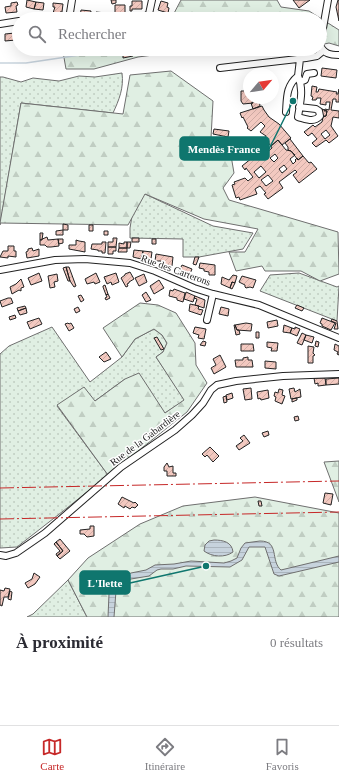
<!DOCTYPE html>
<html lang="fr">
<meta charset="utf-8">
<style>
:root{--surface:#fff;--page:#f7f7f7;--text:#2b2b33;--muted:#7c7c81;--line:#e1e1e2;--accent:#c62828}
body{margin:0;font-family:Georgia,serif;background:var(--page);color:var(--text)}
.compass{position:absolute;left:243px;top:68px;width:36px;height:36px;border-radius:50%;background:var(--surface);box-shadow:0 4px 16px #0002;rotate:61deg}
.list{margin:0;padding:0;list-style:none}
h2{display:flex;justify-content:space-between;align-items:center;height:52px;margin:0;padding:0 16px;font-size:17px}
h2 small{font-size:13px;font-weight:400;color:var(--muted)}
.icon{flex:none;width:22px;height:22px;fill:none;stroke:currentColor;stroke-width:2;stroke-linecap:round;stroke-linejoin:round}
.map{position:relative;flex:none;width:339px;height:617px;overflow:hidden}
.search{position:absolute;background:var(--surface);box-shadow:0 4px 16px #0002;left:12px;right:12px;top:12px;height:44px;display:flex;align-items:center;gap:10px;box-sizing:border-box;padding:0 14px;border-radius:22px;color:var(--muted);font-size:15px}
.sheet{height:108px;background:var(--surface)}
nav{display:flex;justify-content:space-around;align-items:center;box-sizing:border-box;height:56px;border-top:1px solid var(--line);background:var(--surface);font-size:11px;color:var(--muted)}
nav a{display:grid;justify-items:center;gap:2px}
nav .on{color:var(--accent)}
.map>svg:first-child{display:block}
.grass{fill:url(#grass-dots);stroke:#6f6f6f}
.forest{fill:url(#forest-firs);stroke:#6f6f6f}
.water{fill:url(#water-rules);stroke:#6f6f6f}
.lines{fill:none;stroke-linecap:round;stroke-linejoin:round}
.stream{stroke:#c7d3dd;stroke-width:1.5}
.building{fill:url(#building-hatch);stroke:#222;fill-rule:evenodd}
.minor-casing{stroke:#222;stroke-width:8}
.minor{stroke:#fff;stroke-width:6}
.power{stroke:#c62828;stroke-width:1;stroke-dasharray:14 3 2 3;stroke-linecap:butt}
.labels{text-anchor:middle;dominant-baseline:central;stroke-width:3;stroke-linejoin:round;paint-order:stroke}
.street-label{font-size:10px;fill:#222;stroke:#fff}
.leader{fill:none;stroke:#0f766e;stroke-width:1.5}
.callout-dot{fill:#0f766e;stroke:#fff;stroke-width:1.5}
.callout{fill:#0f766e;stroke:#0f766e;stroke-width:1.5}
.callout-label{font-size:11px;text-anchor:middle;font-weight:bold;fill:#fff}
</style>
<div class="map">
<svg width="339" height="617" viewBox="0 0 339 617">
<defs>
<pattern id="grass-dots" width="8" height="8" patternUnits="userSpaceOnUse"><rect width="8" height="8" fill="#e0efe3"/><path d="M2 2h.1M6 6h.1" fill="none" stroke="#c0cdc2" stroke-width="1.8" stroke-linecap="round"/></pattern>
<pattern id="forest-firs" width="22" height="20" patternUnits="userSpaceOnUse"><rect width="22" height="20" fill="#e0efe3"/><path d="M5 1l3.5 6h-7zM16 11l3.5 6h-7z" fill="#c0cdc2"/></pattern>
<pattern id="water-rules" width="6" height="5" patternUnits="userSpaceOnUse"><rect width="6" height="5" fill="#c7d3dd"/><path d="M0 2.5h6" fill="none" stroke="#abb5bd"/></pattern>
<pattern id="building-hatch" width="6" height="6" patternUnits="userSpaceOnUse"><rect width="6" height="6" fill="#f3c9c0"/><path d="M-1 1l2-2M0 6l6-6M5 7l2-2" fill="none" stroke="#d0aca5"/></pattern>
</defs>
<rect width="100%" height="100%" fill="#fff"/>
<path class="grass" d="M 122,73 C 124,88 119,100 113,113 L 21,103 L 0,225 L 0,77 L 3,77 L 21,82 L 33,78 L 59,81 L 79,76 L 95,77 Z
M 136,192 L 145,194 L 213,226 L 253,233 L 243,249 L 199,257 L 183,257 L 183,239 L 130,238 L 130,228 Z
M 299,273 L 337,287 L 339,286 L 337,321 L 260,291 L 270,275 Z
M 52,327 L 90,382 L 122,357 L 135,339 L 154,329 L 162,335 L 167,343 L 163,352 L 156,357 L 185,400 L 165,413 L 125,379 L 95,401 L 57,406 L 108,475 L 67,508 L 17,547 L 0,548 L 0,354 L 9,346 Z
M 68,580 L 87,617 L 27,617 L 33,614 Z"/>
<path class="forest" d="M 181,0 L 277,0 L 281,7 L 309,11 L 339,30 L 339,46 L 329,43 L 320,45 L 320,19 L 171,19 Z
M 88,49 L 169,49 L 161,54 L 138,57 L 94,69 L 66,69 L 63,52 Z
M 171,71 L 213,101 L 211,138 L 229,144 L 234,173 L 223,188 L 229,200 L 338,232 L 339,274 L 320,281 L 301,271 L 265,271 L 262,266 L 236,271 L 229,252 L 245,252 L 258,229 L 204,219 L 145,194 L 128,225 L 0,223 L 21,103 L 123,114 L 130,75 Z
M 140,303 L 158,305 L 176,313 L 195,343 L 196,365 L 207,383 L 187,412 L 108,475 L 57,405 L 84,387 L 95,401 L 125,379 L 139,373 L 165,413 L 184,400 L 156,357 L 163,352 L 167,343 L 162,335 L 154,329 L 135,339 L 122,357 L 103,328 Z
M 339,461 L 339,502 L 324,462 Z
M 255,497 L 339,513 L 339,617 L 87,617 L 68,580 L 88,558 L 140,524 L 183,506 Z"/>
<path class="water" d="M 214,540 C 223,540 232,542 233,552 C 225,558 212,557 204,551 L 205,545 L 209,541 Z
M 260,541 C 280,541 270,561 281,570 L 339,556 L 339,562 L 279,576 L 274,574 L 265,547 L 249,547 L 242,560 L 230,567 L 186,566 L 173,569 L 161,569 L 157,570 L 149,576 L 131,579 L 123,582 L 118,587 L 116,591 L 114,617 L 108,617 L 109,594 L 112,584 L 117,579 L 131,573 L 146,570 L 155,565 L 174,564 L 191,561 L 224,563 L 231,561 L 237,558 L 241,548 L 245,543 Z"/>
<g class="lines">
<path class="stream" d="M 0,63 L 26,63 L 107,51 L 128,49"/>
</g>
<path class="building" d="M 27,0 L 36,2 L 34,9 L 26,7 Z
M 111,0 L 116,0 L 116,3 L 112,4 Z
M 293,0 L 310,0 L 299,8 Z
M 338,0 L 339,0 L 339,21 L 336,7 Z
M 132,1 L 142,1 L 142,9 L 132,9 L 132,11 L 130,11 L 130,6 L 132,6 Z
M 161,1 L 168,3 L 167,7 L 169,8 L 168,13 L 158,10 Z
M 17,2 L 18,5 L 16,6 L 17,12 L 6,13 L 5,7 L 11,6 L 11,3 Z
M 36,2 L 44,3 L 43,10 L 34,9 Z
M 53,3 L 63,4 L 62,12 L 60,12 L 59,14 L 53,13 L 55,7 L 53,7 Z
M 115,5 L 125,5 L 125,13 L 115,13 Z
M 81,10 L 91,11 L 90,18 L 80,17 Z
M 96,12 L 106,13 L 105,19 L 95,18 Z
M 15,33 L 16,40 L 5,41 L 5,34 Z
M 132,52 L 133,56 L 123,58 L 123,54 Z
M 322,68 L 337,70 L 336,78 L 321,76 Z
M 312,86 L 317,87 L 316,92 L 318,92 L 319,89 L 337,92 L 336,94 L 338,94 L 339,89 L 339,102 L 336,102 L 336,99 L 333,99 L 331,110 L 339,111 L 339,118 L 333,117 L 331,126 L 338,136 L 329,143 L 326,140 L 316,147 L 312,143 L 317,139 L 312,133 L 308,136 L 304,132 L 313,125 L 315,127 L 322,122 L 323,117 L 326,116 L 327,111 L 324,111 L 325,109 L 329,110 L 330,102 L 326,102 L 326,105 L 320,104 L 321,98 L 317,98 L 316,100 L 312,100 L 313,97 L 311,96 ZM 326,130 L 330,135 L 325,139 L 321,134 Z
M 244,90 L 249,91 L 249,98 L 252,98 L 253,103 L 243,104 L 241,101 L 241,91 L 244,91 Z
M 252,98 L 259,98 L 260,106 L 253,109 L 251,103 L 253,103 Z
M 262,106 L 264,110 L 269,117 L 279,124 L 291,138 L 282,145 L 278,140 L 271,146 L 265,139 L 266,136 L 260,132 L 265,126 L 261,122 L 251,131 L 247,128 L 248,127 L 243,117 L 242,118 L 240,113 Z
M 322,109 L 327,111 L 326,116 L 321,116 Z
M 214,129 L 229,131 L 228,137 L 213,134 Z
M 290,139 L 303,156 L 298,160 L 291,151 L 288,150 L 288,147 L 285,143 Z
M 278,140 L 286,150 L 291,151 L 295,155 L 290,159 L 293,164 L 296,161 L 295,160 L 297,158 L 298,160 L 303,156 L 309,163 L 311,162 L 317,169 L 299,183 L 293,175 L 297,172 L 295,170 L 279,182 L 283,188 L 268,199 L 264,194 L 266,193 L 260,186 L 255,189 L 257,194 L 240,200 L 239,197 L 236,198 L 232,185 L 235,184 L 234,182 L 245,178 L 248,181 L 253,177 L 246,168 L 245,170 L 242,166 L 257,154 L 260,158 L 272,148 L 271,146 ZM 275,154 L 278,158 L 274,162 L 270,158 ZM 284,165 L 287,169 L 282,173 L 279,169 ZM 261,166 L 266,172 L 259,178 L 254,172 ZM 268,175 L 273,181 L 266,186 L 261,180 Z
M 63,224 L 68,225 L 68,230 L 63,230 Z
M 89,225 L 93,225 L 93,231 L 89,231 Z
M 63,230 L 63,235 L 56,235 L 56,231 Z
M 104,231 L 108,231 L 108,235 L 104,235 Z
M 40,233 L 43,233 L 42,240 L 40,240 Z
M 47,237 L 48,240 L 58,239 L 59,246 L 51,247 L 47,247 L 45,245 L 40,245 L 40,240 Z
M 113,238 L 117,238 L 116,247 L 108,247 L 108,242 L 113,242 Z
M 132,238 L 139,238 L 139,242 L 132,242 Z
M 58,239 L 63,239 L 63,243 L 59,244 Z
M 152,239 L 156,239 L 156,244 L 152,244 Z
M 76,240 L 79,241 L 85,242 L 85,252 L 69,249 L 69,245 L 76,245 Z
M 102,242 L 106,242 L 105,253 L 102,253 L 102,251 L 98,251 L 98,250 L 91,249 L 92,244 L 102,244 Z
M 124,242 L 127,242 L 127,248 L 119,248 L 119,243 L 124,244 Z
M 127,242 L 131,242 L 130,248 L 127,248 Z
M 8,246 L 14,246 L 14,251 L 16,251 L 16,257 L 8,256 L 8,258 L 0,257 L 3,251 L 8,251 Z
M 108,247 L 116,247 L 116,251 L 113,251 L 113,254 L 108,254 Z
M 32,248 L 33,251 L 39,249 L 39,256 L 27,258 L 26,252 L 28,251 L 28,249 Z
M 119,248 L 127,248 L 127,252 L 118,252 Z
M 134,250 L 143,251 L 141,259 L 133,257 Z
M 143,251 L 152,252 L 151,259 L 142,258 Z
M 156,254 L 173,257 L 172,266 L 161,264 L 161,261 L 155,261 Z
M 195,257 L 199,257 L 196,265 L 193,264 Z
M 200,263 L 215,265 L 215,275 L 209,275 L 209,272 L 204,271 L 204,269 L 199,268 Z
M 182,265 L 192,269 L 189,276 L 179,271 Z
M 66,267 L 69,267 L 76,286 L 74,287 L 70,281 Z
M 66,267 L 70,281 L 68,281 L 63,268 Z
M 130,272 L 134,279 L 129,282 L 129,283 L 127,284 L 128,286 L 126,287 L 121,278 L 125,275 L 125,274 Z
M 39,273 L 42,281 L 31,285 L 28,278 Z
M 96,273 L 100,282 L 95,284 L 94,282 L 87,284 L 85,279 Z
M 116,273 L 119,282 L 112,285 L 111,282 L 107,284 L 104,277 Z
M 57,274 L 58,281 L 54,282 L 55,287 L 50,288 L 48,276 Z
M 144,274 L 147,282 L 139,286 L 135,278 Z
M 233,275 L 237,276 L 235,283 L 232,282 L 230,288 L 221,284 L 222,277 L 229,280 Z
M 242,276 L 256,280 L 253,288 L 250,287 L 246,288 L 245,287 L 245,285 L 239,282 Z
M 21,279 L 24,287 L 21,288 L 21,291 L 19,290 L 12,294 L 10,287 L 16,284 Z
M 159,280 L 164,288 L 154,294 L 150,286 Z
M 232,282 L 235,283 L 232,289 L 230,288 Z
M 105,285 L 108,294 L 106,295 L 103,287 L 103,286 Z
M 174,289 L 185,293 L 183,302 L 177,300 L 177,298 L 169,296 L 170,290 L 173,291 Z
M 146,292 L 151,300 L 146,302 L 142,295 Z
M 186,292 L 195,296 L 193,302 L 184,299 Z
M 108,294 L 110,298 L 106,300 L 105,298 L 107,297 L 106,295 Z
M 81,295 L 84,300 L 81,302 L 78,296 Z
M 195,296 L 205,300 L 204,308 L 195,305 L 197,299 L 194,298 Z
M 8,298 L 11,298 L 13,303 L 2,307 L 0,301 Z
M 190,304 L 199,306 L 198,309 L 203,310 L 201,315 L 189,311 Z
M 297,305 L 304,308 L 302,311 L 295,308 Z
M 25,306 L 26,308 L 18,311 L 17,308 Z
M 78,307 L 80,311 L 76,313 L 74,309 Z
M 221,307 L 229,309 L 228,316 L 219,314 Z
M 26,308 L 27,313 L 20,315 L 18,311 Z
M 15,315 L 16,318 L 10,320 L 9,317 Z
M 39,318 L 42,324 L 30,329 L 27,322 Z
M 322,318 L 335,323 L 331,330 L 322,326 L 322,324 L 320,323 Z
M 332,319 L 337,321 L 338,329 L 334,329 L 336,323 L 331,321 Z
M 277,320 L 278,326 L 268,328 L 267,322 Z
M 68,323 L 69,324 L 71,323 L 74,328 L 69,331 L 65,324 Z
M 246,323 L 252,324 L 251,331 L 237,330 L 235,325 Z
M 234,325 L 235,325 L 237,330 L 239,330 L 240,334 L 236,335 Z
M 284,325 L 292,328 L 290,333 L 283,332 Z
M 195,327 L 206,329 L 204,339 L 198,338 L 199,335 L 193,333 Z
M 295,327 L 300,329 L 297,336 L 290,333 L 292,328 L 295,329 Z
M 256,332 L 259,332 L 259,338 L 256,338 Z
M 302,333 L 306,335 L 302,345 L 297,343 Z
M 306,335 L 314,337 L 312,343 L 304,340 Z
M 157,337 L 164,349 L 161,350 L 154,338 Z
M 203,341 L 206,342 L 205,346 L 200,345 Z
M 316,341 L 319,342 L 318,347 L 315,346 Z
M 267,342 L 278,343 L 277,351 L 271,351 L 272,348 L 267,347 Z
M 241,344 L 253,344 L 254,351 L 241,351 Z
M 335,344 L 339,346 L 339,355 L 337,354 L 338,352 L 334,350 Z
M 308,346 L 314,347 L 313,353 L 315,355 L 313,356 L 313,363 L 308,363 Z
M 106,352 L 111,359 L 104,362 L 99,357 Z
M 220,355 L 226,367 L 214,374 L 211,368 L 216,365 L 213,359 Z
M 248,357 L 248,360 L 252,360 L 253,367 L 236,367 L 235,360 L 243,360 L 243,358 Z
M 265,361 L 276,362 L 276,369 L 265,368 Z
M 314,378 L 325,378 L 326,385 L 318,386 L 318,383 L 315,384 Z
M 339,378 L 339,384 L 326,385 L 326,379 Z
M 251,388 L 252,399 L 245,400 L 243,389 Z
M 294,388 L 295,392 L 300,389 L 301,397 L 291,399 L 289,389 Z
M 279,389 L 283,390 L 282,395 L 285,396 L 282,404 L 275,401 L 276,397 L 274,396 L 275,392 L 278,393 Z
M 268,390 L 269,398 L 261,400 L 260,398 L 258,399 L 257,392 Z
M 232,393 L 233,398 L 227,400 L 226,395 Z
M 226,396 L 227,402 L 224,403 L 223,397 Z
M 297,398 L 297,400 L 292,402 L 292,399 Z
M 298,416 L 299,420 L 295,421 L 294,417 Z
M 268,431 L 269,435 L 264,437 L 262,433 Z
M 244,435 L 250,443 L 239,450 L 236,446 L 243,441 L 240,438 Z
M 210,447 L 219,456 L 213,462 L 207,455 L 205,457 L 202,454 Z
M 167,463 L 169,467 L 173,466 L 173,473 L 176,473 L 176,476 L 167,476 L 167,471 L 164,471 L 164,467 Z
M 325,493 L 333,494 L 331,505 L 323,503 Z
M 122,497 L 134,503 L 135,502 L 138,505 L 135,508 L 132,507 L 130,509 L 125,506 L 124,508 L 118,504 Z
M 258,501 L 261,501 L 262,506 L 259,506 Z
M 90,526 L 94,526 L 94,536 L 87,537 L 84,534 L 80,534 L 80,530 L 90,529 Z
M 60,539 L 70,551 L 60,559 L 57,556 L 63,551 L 56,542 Z
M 56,542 L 63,551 L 57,556 L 56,554 L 60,551 L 54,544 Z
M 34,573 L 40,577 L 35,584 L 28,588 L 25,583 L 32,579 Z
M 5,588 L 10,589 L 8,597 L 4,597 L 2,606 L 0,605 L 0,590 L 4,591 Z
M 10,591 L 12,592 L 11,600 L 8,599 Z"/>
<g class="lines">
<defs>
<path id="minor" d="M 328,0 L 320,45 C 324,54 330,55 339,55
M 69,19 L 72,0
M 141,19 L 149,14 L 152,0
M 0,24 L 19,21
M 220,68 L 306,58 L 317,56 L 323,51
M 298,76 C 304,90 300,103 298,117 C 306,119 314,123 320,116 L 319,111 L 316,109 L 299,107
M 300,82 L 305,80 L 307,74 L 314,73
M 286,112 C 287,97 286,86 298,76 L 300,59
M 0,270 L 55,260 L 85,259 L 130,263 L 155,271 L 194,288 L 213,294 L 259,305 L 339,338
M 207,320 L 213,294
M 0,555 L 6,556 L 16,553 L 45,533 L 121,467 L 175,430 L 192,415 L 203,403 L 211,390 L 217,385 L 236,381 L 283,376 L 339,374"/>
</defs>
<use href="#minor" class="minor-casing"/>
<use href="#minor" class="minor"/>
<path class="power" d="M 0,488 L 339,481
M 0,519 L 339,512"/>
</g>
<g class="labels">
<g class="street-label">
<text transform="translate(176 270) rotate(20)">Rue des Carterons</text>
<text transform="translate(145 438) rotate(-37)">Rue de la Gabardière</text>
</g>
</g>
<path class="leader" d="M293 101L269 149M206 566L130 583"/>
<g class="callout-dot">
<circle cx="293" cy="101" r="4"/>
<circle cx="206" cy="566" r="4"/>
</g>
<g class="callout">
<rect x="180" y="137" width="89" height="23" rx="4"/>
<rect x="80" y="571" width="50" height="23" rx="4"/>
</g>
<g class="callout-label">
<text x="224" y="153">Mendès France</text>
<text x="105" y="587">L'Ilette</text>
</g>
</svg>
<svg class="compass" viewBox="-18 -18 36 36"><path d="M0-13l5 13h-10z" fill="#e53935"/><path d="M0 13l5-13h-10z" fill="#7c7c81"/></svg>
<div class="search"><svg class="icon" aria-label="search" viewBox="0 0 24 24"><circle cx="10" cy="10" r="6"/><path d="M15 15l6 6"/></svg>Rechercher</div>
</div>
<section class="sheet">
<h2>À proximité<small>0 résultats</small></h2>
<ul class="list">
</ul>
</section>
<nav>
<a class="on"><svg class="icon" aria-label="map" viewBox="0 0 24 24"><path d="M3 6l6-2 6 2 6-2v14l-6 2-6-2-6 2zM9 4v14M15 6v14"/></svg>Carte</a>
<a><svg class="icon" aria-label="directions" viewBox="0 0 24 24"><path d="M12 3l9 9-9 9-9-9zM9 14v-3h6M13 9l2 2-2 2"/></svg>Itinéraire</a>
<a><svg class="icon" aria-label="saved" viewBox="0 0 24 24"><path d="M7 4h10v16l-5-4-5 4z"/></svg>Favoris</a>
</nav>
